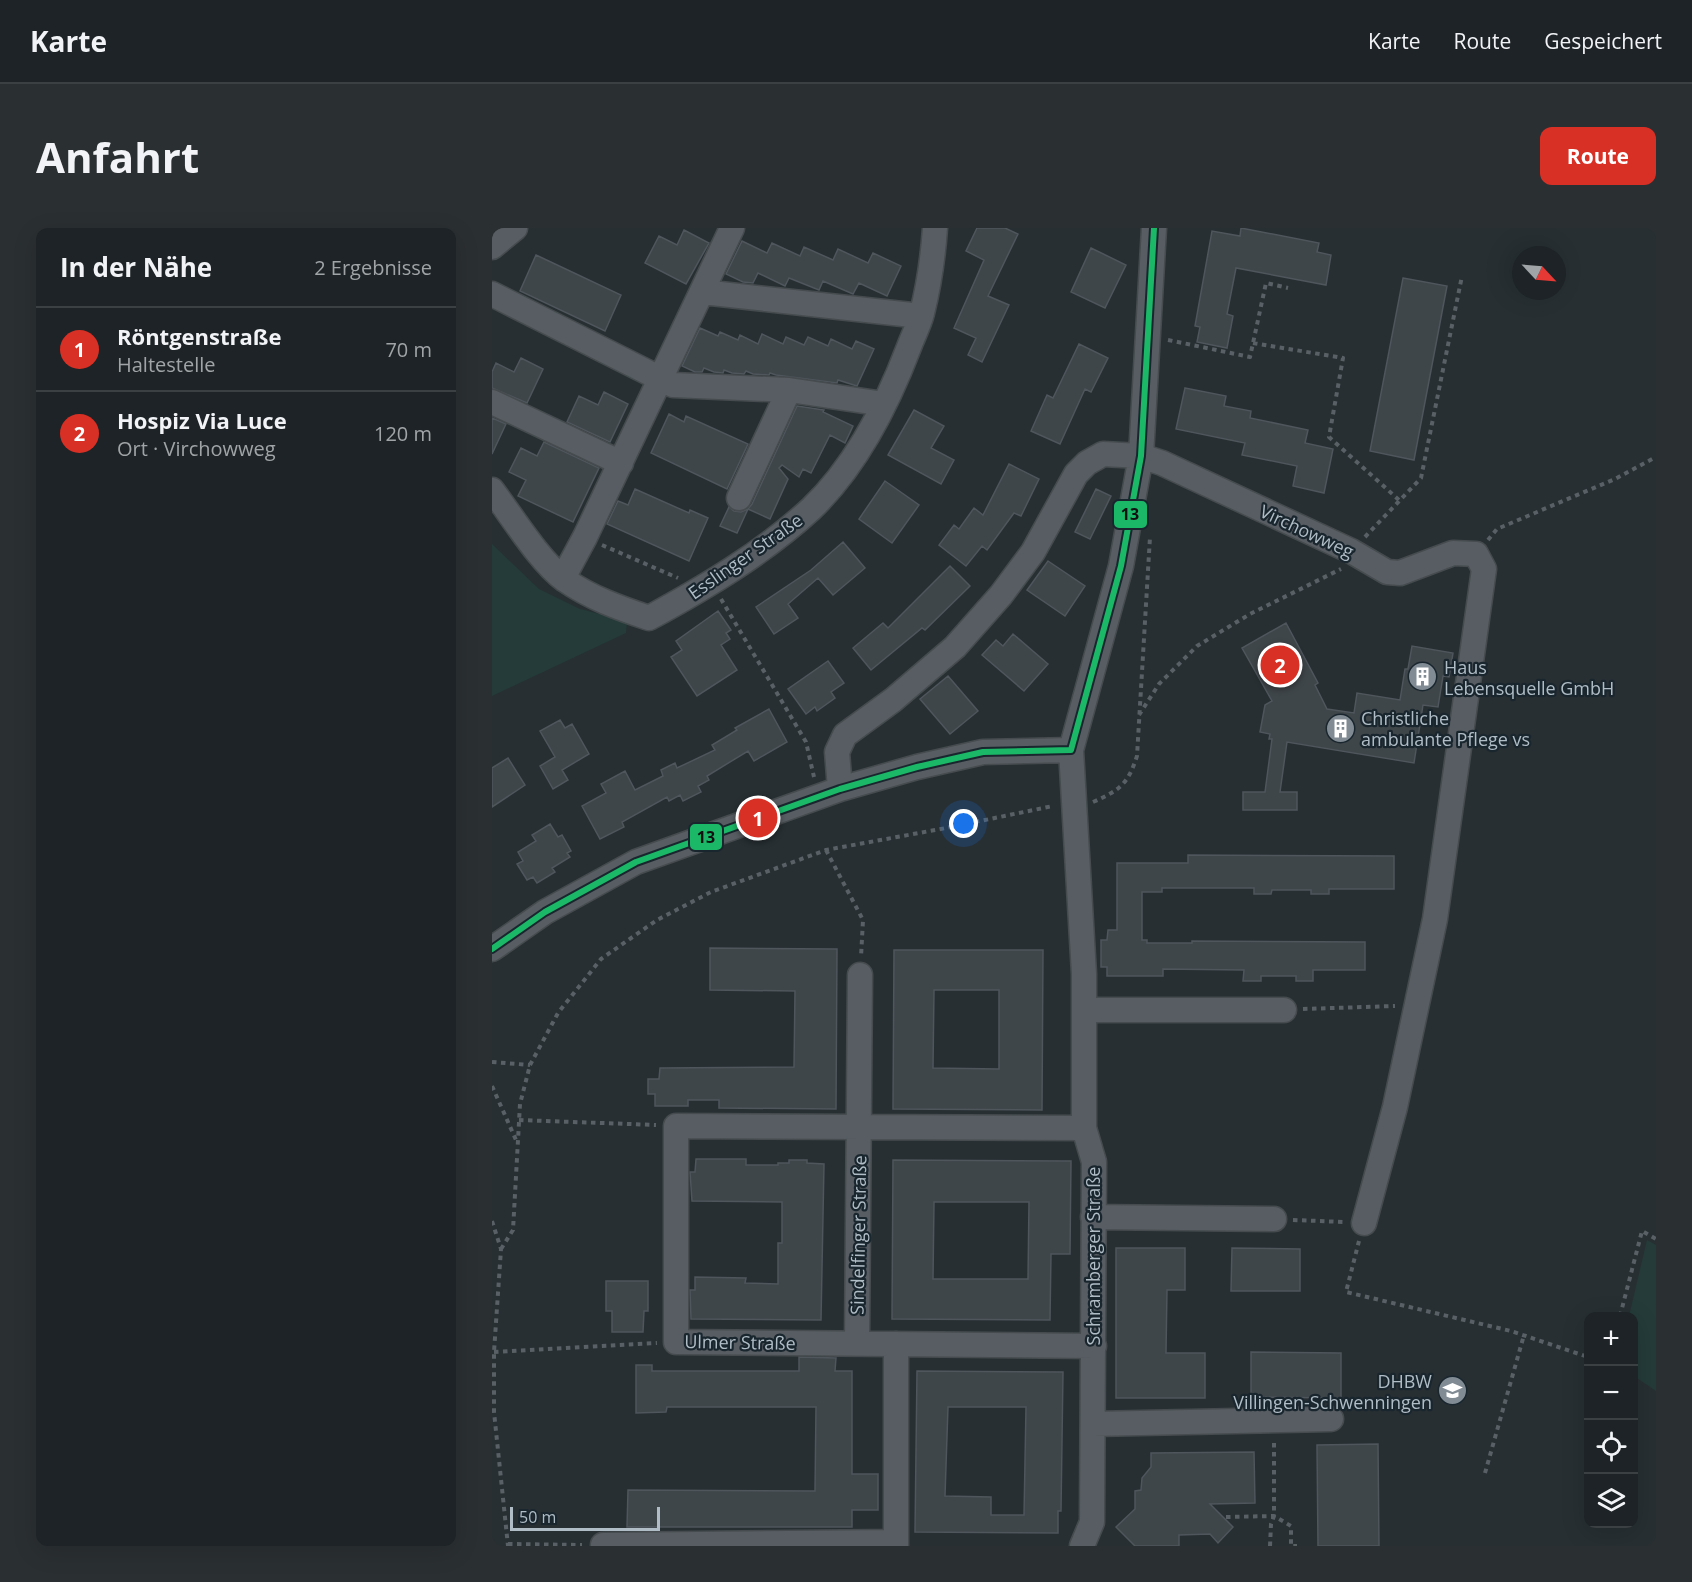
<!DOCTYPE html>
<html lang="de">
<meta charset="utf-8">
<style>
:root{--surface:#1d2326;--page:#2a2f32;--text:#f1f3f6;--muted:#a0a4a7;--line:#3b4043;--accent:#d93025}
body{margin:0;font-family:"Open Sans",sans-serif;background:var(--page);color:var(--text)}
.controls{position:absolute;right:18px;bottom:18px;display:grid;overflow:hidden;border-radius:12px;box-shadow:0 6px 24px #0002}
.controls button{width:54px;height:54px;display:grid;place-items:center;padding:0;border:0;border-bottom:2px solid var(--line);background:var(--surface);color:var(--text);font:30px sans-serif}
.compass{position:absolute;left:1020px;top:18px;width:54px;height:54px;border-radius:50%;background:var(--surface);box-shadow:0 6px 24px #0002;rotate:116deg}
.scale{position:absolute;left:18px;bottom:15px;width:150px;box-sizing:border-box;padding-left:6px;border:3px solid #b0bcc6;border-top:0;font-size:16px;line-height:21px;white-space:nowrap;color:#b0bcc6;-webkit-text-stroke:4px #1a262e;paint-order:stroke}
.you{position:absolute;left:472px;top:596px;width:21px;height:21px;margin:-15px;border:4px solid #fff;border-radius:50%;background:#1a73e8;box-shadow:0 0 0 9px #1a73e833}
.badge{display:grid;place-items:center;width:39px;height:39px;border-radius:50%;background:var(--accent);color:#fff;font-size:20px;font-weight:700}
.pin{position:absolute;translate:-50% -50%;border:3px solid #fff;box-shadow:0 2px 6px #0006}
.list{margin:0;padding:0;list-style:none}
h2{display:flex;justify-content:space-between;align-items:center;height:78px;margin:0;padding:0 24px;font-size:26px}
h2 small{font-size:20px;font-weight:400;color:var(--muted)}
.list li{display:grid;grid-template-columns:39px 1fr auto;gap:18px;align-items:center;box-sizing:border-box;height:84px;padding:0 24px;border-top:2px solid var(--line)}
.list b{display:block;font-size:22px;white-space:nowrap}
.list p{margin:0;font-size:20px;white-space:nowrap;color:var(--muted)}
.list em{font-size:20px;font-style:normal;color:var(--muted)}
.icon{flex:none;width:33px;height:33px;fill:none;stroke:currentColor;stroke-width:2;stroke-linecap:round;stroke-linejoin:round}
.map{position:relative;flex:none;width:1164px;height:1318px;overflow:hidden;border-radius:12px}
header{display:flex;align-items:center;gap:36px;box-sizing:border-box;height:84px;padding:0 30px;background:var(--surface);border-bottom:2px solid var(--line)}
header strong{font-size:28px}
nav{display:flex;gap:33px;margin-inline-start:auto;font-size:21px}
.intro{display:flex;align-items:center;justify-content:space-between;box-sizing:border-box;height:144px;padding:0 36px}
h1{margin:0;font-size:42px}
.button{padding:15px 27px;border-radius:12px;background:var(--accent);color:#fff;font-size:21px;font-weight:700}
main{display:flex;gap:36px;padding:0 36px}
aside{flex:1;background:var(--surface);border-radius:12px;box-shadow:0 6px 24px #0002}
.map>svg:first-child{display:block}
.green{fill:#243b39}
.building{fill:#3f464a;stroke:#4f565c;stroke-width:1.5;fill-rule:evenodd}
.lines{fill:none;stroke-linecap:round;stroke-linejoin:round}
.minor-casing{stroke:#454b4e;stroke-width:27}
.path{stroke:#5a6166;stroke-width:4;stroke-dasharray:4.5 4.5;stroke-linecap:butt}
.minor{stroke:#575d62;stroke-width:24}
.bus-1-casing{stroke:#1a262e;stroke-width:10}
.bus-1{stroke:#1ab867;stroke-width:6}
.labels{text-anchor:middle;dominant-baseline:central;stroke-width:4.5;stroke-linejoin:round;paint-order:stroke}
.street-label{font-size:18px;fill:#b0bcc6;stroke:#1a262e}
.poi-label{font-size:18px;fill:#b0bcc6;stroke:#1a262e;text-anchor:start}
.line-badge{stroke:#1a262e;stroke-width:2}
.pale-badge-label{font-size:16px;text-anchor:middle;font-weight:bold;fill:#111}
</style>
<header>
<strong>Karte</strong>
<nav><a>Karte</a><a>Route</a><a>Gespeichert</a></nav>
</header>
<div class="intro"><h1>Anfahrt</h1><a class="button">Route</a></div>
<main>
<aside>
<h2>In der Nähe<small>2 Ergebnisse</small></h2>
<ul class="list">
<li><span class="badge">1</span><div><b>Röntgenstraße</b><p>Haltestelle</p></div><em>70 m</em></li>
<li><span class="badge">2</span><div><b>Hospiz Via Luce</b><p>Ort · Virchowweg</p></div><em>120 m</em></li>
</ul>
</aside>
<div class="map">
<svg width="1164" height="1318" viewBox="0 0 1164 1318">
<rect width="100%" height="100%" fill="#272f33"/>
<path class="green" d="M 0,316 L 47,361 L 88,381 L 135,393 L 134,405 L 0,468 Z
M 1155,1012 L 1164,1017 L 1164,1163 L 1142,1148 L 1142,1088 L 1137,1088 Z"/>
<path class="building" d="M 485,0 L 513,0 L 526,6 L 496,68 L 517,77 L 490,134 L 476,127 L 484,110 L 462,100 L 492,32 L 474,23 Z
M 749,0 L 827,15 L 825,24 L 839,27 L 834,57 L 744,40 L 735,86 L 741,88 L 735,120 L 705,114 L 708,99 L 703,98 L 720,3 L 748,8 Z
M 192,2 L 217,15 L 194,56 L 153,35 L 167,8 L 185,17 Z
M 250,13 L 275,25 L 280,15 L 308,28 L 312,19 L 341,32 L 346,21 L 376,35 L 381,25 L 409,38 L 395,68 L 367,55 L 361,66 L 331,53 L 327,62 L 297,50 L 293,58 L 266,45 L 261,55 L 251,54 L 234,46 Z
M 599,20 L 634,37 L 613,80 L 579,64 Z
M 44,27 L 129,67 L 113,103 L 28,63 Z
M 911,50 L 955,58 L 922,232 L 878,223 Z
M 208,100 L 226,108 L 228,104 L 246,112 L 248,107 L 266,116 L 270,106 L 291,116 L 294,109 L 312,117 L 316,109 L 336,118 L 339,111 L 360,121 L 364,113 L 382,121 L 365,158 L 346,152 L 345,155 L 284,147 L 278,145 L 277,147 L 261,146 L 254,143 L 252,146 L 240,145 L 232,142 L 231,145 L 222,144 L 212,140 L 210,144 L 203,144 L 190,138 Z
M 587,116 L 616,130 L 599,164 L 593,161 L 568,216 L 539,203 L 555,167 L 561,170 Z
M 29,130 L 51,141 L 35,175 L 0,160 L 0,144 L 4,135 L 22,144 Z
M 693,160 L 734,168 L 732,178 L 759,183 L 758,190 L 816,202 L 813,215 L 841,221 L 832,265 L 801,258 L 805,238 L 750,227 L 753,215 L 684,201 Z
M 112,164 L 136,176 L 118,214 L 75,194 L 87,168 L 106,177 Z
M 305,178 L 332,182 L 331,184 L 361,198 L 353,215 L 338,207 L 319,245 L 311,241 L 307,249 L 290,237 L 287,240 L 296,251 L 278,291 L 256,281 L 245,305 L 228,298 L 237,279 L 242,283 L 249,284 L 256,281 L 260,276 Z
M 422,182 L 452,198 L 439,220 L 462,232 L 449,256 L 396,227 Z
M 177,186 L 192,194 L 194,188 L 256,216 L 235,261 L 159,225 Z
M 0,190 L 14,196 L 0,226 Z
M 52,214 L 107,240 L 81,294 L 26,268 L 34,252 L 17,244 L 29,220 L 45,228 Z
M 517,236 L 547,251 L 529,288 L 522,285 L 495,322 L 490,318 L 474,338 L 447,317 L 462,297 L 467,301 L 482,280 L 491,287 Z
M 393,253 L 427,277 L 400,315 L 367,291 Z
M 143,261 L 197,285 L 198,282 L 216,290 L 197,333 L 115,296 L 126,273 L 136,277 Z
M 604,261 L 619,268 L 598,311 L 583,304 Z
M 351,314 L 373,340 L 341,367 L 326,350 L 296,376 L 306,390 L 282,406 L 264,379 L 319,342 Z
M 556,333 L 593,358 L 573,388 L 535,362 Z
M 458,338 L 478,358 L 433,402 L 430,400 L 379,442 L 361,420 L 391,395 L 396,400 Z
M 226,383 L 239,402 L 234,405 L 238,411 L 229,417 L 245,442 L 205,468 L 179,429 L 190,422 L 184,413 Z
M 794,395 L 826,455 L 823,457 L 835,481 L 862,485 L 865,465 L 908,472 L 913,441 L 916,441 L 920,418 L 961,425 L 957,449 L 951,448 L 946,479 L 931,477 L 922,535 L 795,514 L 788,564 L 805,564 L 805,582 L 751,582 L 751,564 L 773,564 L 780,511 L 777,511 L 778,506 L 768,504 L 773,477 L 780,473 L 750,420 Z
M 521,406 L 556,436 L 532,463 L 490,427 L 504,412 L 511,418 Z
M 336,433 L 352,455 L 339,464 L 343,470 L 325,483 L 323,479 L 314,486 L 296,461 Z
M 456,448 L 486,483 L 458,506 L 428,471 Z
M 277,481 L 295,514 L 262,533 L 256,523 L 215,548 L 217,552 L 206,558 L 209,564 L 191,573 L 188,567 L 177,573 L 175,569 L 130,594 L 132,599 L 108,611 L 90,578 L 114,565 L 109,556 L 133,543 L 143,562 L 171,548 L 169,542 L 183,535 L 185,540 L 223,522 L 220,517 L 245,502 L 243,500 Z
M 68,492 L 73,500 L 80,496 L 97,526 L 70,542 L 76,552 L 61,561 L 48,538 L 63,529 L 48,503 Z
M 16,530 L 33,557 L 0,579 L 0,540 Z
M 58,596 L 66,609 L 70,607 L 79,623 L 75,625 L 78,629 L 60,640 L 63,644 L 45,655 L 41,649 L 35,652 L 25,636 L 31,633 L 26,624 L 44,613 L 40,607 Z
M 696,627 L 902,628 L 902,661 L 837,661 L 837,666 L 819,666 L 819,662 L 780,662 L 779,666 L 762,666 L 762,660 L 670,660 L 670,664 L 650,664 L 650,712 L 655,712 L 655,715 L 700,715 L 700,713 L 873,714 L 873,742 L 821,742 L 821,753 L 804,753 L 804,748 L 769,748 L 769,753 L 751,753 L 752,742 L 671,741 L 671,748 L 615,748 L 615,739 L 609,739 L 609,712 L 615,712 L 616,702 L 625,702 L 625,635 L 696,635 Z
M 218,720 L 345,721 L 344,881 L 227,880 L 227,872 L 196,872 L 196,878 L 163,878 L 163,866 L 156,866 L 156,851 L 167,851 L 168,840 L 302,839 L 303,763 L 218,762 Z
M 402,722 L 551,722 L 550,882 L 401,881 ZM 442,762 L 507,762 L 507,841 L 441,840 Z
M 204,931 L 254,931 L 254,937 L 286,937 L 286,935 L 297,935 L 297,932 L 315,932 L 315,935 L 332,936 L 329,1092 L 199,1091 L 198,1062 L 203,1062 L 203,1049 L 254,1050 L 253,1055 L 286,1056 L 286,1015 L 290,1015 L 290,974 L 200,973 L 198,944 L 203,944 Z
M 401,932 L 579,933 L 578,1026 L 559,1026 L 558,1092 L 400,1091 ZM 442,974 L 537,974 L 536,1051 L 441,1051 Z
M 624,1020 L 693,1020 L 693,1062 L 675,1062 L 674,1125 L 713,1125 L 713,1170 L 624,1170 Z
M 740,1020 L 808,1021 L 808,1063 L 739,1063 Z
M 114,1053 L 156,1053 L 156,1083 L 152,1083 L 151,1104 L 120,1104 L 120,1083 L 114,1083 Z
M 759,1124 L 849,1125 L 849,1170 L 759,1169 Z
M 307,1129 L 344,1130 L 343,1143 L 360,1143 L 360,1246 L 386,1246 L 386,1282 L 360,1282 L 360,1299 L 135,1299 L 136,1262 L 323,1263 L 324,1179 L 175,1179 L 174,1184 L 144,1185 L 144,1137 L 160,1137 L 160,1143 L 307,1143 Z
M 425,1143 L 571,1144 L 569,1283 L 566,1283 L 566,1305 L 423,1304 ZM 456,1179 L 534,1179 L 532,1287 L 499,1287 L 499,1269 L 453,1268 Z
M 886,1216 L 887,1318 L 826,1318 L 825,1217 Z
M 762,1224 L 763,1275 L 718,1276 L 741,1299 L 726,1315 L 718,1306 L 687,1307 L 687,1318 L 643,1318 L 624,1299 L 643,1281 L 643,1263 L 649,1262 L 650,1250 L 659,1239 L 659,1225 Z"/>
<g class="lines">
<defs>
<path id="minor" d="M 0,19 L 23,0
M 210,64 L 429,88
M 0,66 L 181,157 L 297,162 L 392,176
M 0,174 L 129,235
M 0,262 C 20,288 47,333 73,352 C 99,370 127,380 157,390 C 214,359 271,325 319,281 C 364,238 395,177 417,119 C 421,108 427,97 430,85 C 437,57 441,29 443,0
M 247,270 L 297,162
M 71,350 L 93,309 L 240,0
M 348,561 L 345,524 L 353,507 L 401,472 L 463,419 L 509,367 L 541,324 L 584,246 L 595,235 L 611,226 L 649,228 L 670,235 L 859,323 L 895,344 L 908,345 L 961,325 L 984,326 L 992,341 L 943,691 L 903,879 L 872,995
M 0,721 L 53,684 L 144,634 L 348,561 L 425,539 L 491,524 L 579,522
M 592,782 L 792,782
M 592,900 L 184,898 L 184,1114 L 602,1118
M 601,989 L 782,991
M 365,1115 L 368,747
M 601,1196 L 839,1191
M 111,1317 L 404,1314
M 404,1318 L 404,1116
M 590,1318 L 600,1294 L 602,934 L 592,900 L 592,746 L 579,522 L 629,338 L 649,228 L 662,0"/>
</defs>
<use href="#minor" class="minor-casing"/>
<path class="path" d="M 676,112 L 758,129 L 774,55 L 796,60
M 761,115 L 851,130 L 837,209 L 907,272
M 873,309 L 929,250 L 970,48
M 996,312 L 1005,301 L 1123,251 L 1164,229
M 110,317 L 186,350
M 229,371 L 314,514 L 322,549
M 647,487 L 667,456 L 705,418 L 758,386 L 849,341
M 601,574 C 628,562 636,556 645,528 L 658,309
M 334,622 L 371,692 L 369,729
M 811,781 L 903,778
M 0,834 L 38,837
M 0,858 L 24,912
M 27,892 L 164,897
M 801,992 L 853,994
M 0,993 L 9,1021 L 2,1124 L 2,1184 L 16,1318
M 867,1013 L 854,1064 L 1019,1103 L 1096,1129
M 9,1021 L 21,1002 L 28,876 L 38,837 L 66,785 L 109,731 L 165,692 L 219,664 L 334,622 L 454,600 L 561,578
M 1128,1088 L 1150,1003 L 1164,1011
M 2,1124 L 165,1115
M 993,1245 L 1032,1107
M 734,1289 L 782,1288 L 799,1298 L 799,1318 L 805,1318
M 16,1316 L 90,1317
M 778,1318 L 779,1296 L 782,1288 L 782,1214"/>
<use href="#minor" class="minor"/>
<defs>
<path id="bus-1" d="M 0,721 L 53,684 L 144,634 L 348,561 L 425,539 L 491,524 L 579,522 L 629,338 L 649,228 L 662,0"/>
</defs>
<use href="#bus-1" class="bus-1-casing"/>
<use href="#bus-1" class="bus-1"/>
</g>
<defs>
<symbol id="building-disc" viewBox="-11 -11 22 22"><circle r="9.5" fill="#808b93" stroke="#1a262e"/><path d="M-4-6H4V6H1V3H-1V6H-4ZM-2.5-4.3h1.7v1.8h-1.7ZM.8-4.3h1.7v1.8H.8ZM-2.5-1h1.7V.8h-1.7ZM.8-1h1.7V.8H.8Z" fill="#fff"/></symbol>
<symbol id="university-disc" viewBox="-11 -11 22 22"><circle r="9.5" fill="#808b93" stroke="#1a262e"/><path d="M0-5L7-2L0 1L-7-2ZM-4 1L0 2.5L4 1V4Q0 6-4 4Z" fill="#fff"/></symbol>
</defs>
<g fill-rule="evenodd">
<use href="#building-disc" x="914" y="432" width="33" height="33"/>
<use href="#building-disc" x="832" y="484" width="33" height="33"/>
<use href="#university-disc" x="944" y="1146" width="33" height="33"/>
</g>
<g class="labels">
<g class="street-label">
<text transform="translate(815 303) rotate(25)">Virchowweg</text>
<text transform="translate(253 328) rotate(-35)">Esslinger Straße</text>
<text transform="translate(366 1007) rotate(-89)">Sindelfinger Straße</text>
<text transform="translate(601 1028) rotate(-90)">Schramberger Straße</text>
<text transform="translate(248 1114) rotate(1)">Ulmer Straße</text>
</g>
<g class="poi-label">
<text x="952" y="439">Haus<tspan x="952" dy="21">Lebensquelle GmbH</tspan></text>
<text x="869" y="490">Christliche<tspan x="869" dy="21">ambulante Pflege vs</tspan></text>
<text x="940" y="1153" text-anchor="end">DHBW<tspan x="940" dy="21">Villingen-Schwenningen</tspan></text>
</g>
</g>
<g class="line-badge">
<rect x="621" y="272" width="35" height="29" rx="6" fill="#1ab867"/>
<rect x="197" y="595" width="34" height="28" rx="6" fill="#1ab867"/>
</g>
<g class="pale-badge-label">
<text x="638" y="292">13</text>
<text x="214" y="615">13</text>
</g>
</svg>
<div class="controls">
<button>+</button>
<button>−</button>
<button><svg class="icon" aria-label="locate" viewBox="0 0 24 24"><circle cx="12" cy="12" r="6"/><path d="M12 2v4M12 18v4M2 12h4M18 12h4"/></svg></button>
<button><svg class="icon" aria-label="layers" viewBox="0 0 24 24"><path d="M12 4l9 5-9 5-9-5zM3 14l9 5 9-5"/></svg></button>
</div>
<svg class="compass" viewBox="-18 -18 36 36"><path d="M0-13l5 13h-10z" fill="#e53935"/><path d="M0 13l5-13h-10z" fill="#a0a4a7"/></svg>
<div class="scale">50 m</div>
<div class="you"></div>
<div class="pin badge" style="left:266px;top:590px">1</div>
<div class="pin badge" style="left:788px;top:437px">2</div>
</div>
</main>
